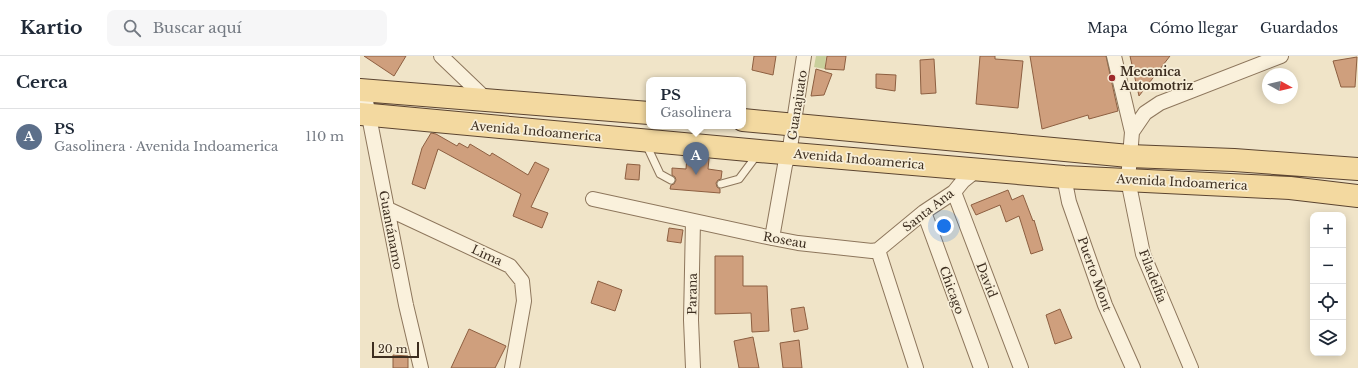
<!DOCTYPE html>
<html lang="es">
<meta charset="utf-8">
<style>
:root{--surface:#fff;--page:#f6f6f7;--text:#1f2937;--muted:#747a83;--line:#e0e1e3;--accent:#ea580c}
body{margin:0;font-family:"Libre Baskerville",serif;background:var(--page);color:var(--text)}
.controls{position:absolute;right:12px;bottom:12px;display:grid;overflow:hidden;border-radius:8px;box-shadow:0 2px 10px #0003}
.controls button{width:36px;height:36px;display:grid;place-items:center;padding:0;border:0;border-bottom:1px solid var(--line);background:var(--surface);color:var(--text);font:20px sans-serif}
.compass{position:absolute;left:902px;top:12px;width:36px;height:36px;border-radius:50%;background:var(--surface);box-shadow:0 2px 10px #0003;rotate:98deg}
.scale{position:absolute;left:12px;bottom:10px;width:47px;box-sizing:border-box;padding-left:4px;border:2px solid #3d2e20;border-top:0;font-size:11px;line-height:14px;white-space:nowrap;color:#3d2e20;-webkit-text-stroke:3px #f7eed8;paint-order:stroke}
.you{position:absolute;left:584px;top:170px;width:14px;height:14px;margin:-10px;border:3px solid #fff;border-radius:50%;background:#1a73e8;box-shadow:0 0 0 6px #1a73e833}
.badge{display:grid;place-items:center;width:26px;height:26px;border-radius:50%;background:var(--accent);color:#fff;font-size:13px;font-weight:700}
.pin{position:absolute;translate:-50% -33px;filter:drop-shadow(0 1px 2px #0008)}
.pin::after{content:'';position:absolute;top:21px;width:14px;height:12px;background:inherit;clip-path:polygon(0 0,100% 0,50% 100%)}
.popup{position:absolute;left:286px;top:21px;width:100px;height:52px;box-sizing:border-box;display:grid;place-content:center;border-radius:8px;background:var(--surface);filter:drop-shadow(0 1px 3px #0005);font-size:13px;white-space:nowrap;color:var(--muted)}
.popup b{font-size:15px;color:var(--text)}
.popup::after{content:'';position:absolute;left:50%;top:100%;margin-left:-8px;border:8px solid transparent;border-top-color:var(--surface)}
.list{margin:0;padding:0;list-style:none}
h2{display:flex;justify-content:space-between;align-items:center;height:52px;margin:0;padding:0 16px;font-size:17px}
h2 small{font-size:13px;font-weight:400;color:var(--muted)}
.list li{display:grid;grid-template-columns:26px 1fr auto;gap:12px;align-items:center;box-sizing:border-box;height:56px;padding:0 16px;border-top:1px solid var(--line)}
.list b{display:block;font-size:15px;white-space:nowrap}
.list p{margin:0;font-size:13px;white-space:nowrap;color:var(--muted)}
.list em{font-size:13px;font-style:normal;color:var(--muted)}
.icon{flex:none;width:22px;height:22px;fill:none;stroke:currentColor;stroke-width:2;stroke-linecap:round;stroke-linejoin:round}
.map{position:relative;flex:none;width:998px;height:312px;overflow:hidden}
header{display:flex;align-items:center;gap:24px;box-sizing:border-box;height:56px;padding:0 20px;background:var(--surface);border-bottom:1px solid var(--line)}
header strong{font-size:19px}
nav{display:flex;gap:22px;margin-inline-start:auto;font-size:14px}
.search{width:280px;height:36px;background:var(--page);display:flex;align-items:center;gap:10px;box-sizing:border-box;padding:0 14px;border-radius:8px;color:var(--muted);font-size:15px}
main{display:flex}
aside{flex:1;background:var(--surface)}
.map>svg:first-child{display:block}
.green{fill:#c9cf9b}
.building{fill:#cf9f7d;stroke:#8d5f41}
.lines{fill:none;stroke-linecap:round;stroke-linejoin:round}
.service-casing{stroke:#8d765c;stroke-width:9}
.minor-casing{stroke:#8d765c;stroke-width:16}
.primary-casing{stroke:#5b4430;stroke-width:24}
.service{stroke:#faf1dc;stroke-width:7}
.minor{stroke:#faf1dc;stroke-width:14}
.primary{stroke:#f3d9a0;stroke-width:22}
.poi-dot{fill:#9e2a2b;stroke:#f7eed8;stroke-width:1.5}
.labels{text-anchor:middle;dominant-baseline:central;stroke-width:3.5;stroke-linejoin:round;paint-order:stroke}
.poi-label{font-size:12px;font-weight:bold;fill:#3d2e20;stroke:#f7eed8;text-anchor:start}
.street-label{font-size:12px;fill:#3d2e20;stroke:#f7eed8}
</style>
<header>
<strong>Kartio</strong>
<div class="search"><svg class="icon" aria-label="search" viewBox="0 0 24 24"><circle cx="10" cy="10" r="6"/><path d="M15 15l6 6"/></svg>Buscar aquí</div>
<nav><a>Mapa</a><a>Cómo llegar</a><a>Guardados</a></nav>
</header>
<main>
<aside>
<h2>Cerca<small></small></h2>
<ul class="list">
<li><span class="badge" style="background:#5c6f8a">A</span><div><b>PS</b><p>Gasolinera · Avenida Indoamerica</p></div><em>110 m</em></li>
</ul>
</aside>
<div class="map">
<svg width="998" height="312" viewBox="0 0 998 312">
<rect width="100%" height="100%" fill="#f0e4c8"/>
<path class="green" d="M 456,0 L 466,0 L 465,13 L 454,11 Z"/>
<path class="building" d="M 4,0 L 46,0 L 34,20 Z
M 394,0 L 416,0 L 413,19 L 392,14 Z
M 467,0 L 486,0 L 484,14 L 465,13 Z
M 620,0 L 635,0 L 635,3 L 663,5 L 658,52 L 616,48 Z
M 670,0 L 746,0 L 758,55 L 729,63 L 728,59 L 682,73 Z
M 770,0 L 810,0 L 779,40 Z
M 997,1 L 995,31 L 981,31 L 973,5 Z
M 574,3 L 576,37 L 561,38 L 560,4 Z
M 456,13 L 472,18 L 464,39 L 451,40 Z
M 516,18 L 536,19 L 535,35 L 516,32 Z
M 71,77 L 76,78 L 97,90 L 99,87 L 108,92 L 110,88 L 130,100 L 132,97 L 168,119 L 175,106 L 189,113 L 171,151 L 188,157 L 182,172 L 153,160 L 161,138 L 78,93 L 65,133 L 52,128 L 62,92 Z
M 327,101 L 349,103 L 348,113 L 362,115 L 361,123 L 358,124 L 356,127 L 357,131 L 360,133 L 360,137 L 310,133 L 311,129 L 314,128 L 316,124 L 315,121 L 312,119 L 312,112 L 326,113 Z
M 267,108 L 280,109 L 279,124 L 265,123 Z
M 648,134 L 652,144 L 663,139 L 673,165 L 674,164 L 683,194 L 671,198 L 659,160 L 646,166 L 640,149 L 616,159 L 611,149 Z
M 309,172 L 323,174 L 321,187 L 307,185 Z
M 355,200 L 383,200 L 383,230 L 407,230 L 409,275 L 392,276 L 391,257 L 355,258 Z
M 238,225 L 262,234 L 255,255 L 231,247 Z
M 444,251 L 448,273 L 434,276 L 431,253 Z
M 700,253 L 712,282 L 695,288 L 686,259 Z
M 109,273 L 146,290 L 135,312 L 91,312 Z
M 393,281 L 399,312 L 379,312 L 374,285 Z
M 439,284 L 442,312 L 423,312 L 420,287 Z
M 33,299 L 48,300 L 48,312 L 33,312 Z"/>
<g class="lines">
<defs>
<path id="service" d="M 286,88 L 300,118 L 311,124
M 361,128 L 379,123 L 397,99"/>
<path id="minor" d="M 81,0 L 127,44
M 754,0 L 772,76 L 768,124 L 783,198 L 831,312
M 4,35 L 46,249 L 61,312
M 772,76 L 785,57 L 800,47 L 921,0
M 704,121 L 709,146 L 745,249 L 773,312
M 594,136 L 661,312
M 233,143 L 412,182 L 438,187 L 512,195 L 518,194
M 28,153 L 150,210 L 162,225 L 164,245 L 152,312
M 564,156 L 621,312
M 333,165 L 331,264 L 333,312
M 412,182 L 425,109 L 429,98 L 444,0
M 518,194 L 564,156 L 594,136 L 603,125 L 618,113
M 518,194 L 556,312"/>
<path id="primary" d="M 0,34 L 289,57
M 0,58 L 399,95 L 704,121 L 930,132 L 998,140
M 383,64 L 769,100 L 874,104 L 998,113"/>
</defs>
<use href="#service" class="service-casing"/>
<use href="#minor" class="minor-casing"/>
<use href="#primary" class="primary-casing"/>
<use href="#service" class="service"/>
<use href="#minor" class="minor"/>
<use href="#primary" class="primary"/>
</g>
<circle class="poi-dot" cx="752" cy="22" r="4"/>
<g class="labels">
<g class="poi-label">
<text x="760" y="15">Mecanica<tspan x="760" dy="14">Automotriz</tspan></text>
</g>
<g class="street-label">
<text transform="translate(437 49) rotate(-81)">Guanajuato</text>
<text transform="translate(176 75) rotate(5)">Avenida Indoamerica</text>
<text transform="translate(499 103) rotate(5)">Avenida Indoamerica</text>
<text transform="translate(822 126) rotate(3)">Avenida Indoamerica</text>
<text transform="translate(568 154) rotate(-38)">Santa Ana</text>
<text transform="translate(31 174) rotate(79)">Guantánamo</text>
<text transform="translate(425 184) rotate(10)">Roseau</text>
<text transform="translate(127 199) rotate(25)">Lima</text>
<text transform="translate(735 218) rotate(70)">Puerto Mont</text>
<text transform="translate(793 220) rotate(69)">Filadelfia</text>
<text transform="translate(627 224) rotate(69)">David</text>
<text transform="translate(592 234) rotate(70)">Chicago</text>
<text transform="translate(332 238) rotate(-89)">Parana</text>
</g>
</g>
</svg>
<div class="controls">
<button>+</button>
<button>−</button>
<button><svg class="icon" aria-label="locate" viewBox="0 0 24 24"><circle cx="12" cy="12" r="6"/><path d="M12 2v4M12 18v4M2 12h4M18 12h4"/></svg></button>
<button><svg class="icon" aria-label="layers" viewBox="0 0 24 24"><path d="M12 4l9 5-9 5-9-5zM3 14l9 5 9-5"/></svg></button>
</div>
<svg class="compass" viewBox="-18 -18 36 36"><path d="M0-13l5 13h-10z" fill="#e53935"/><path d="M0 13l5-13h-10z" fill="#747a83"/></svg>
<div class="scale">20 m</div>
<div class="you"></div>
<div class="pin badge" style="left:336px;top:119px;background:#5c6f8a">A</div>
<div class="popup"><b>PS</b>Gasolinera</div>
</div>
</main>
